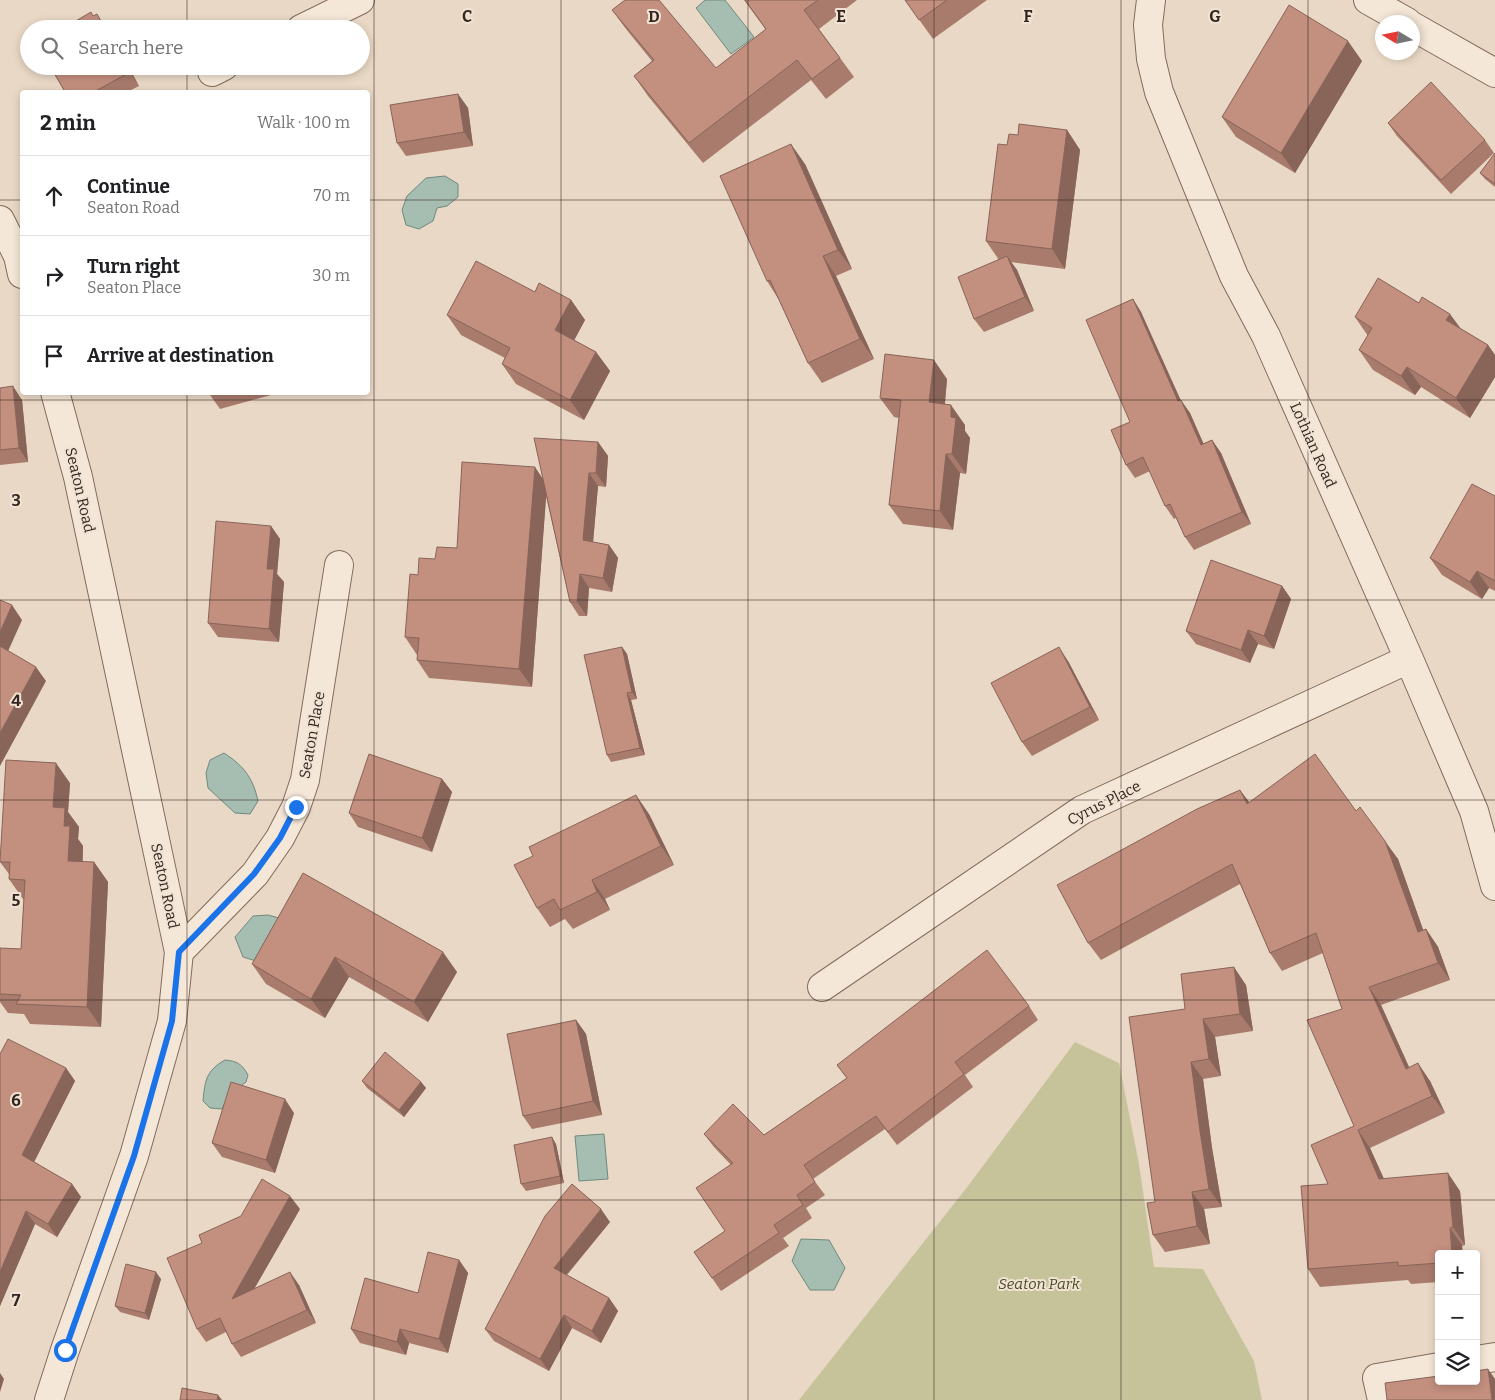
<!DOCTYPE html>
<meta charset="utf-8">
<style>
:root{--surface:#fff;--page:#f2f2f2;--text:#202124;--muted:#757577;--line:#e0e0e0}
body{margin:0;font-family:Bitter,serif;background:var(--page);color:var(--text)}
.controls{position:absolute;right:15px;bottom:15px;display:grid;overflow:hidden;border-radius:5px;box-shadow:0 2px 8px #0003}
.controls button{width:45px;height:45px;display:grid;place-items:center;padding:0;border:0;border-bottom:1px solid var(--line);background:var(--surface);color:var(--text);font:25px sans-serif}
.compass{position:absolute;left:1375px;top:15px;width:45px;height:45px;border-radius:50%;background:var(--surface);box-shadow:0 2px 8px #0003;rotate:280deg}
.stop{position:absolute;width:15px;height:15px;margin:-11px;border:4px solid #1a73e8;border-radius:50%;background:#fff}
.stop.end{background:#1a73e8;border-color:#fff;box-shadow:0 1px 5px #0008}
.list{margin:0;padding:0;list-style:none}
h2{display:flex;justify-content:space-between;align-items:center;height:65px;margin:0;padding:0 20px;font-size:21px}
h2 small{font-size:16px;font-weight:400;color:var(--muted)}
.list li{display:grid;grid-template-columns:32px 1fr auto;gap:15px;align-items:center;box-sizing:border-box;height:80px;padding:0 20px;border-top:1px solid var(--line)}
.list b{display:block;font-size:19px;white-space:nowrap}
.list p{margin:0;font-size:16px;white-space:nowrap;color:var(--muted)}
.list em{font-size:16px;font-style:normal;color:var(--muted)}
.icon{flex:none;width:28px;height:28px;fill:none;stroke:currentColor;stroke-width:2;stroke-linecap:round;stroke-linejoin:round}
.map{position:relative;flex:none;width:1495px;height:1400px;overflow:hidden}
.search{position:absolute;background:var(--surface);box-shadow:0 2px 8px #0003;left:20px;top:20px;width:350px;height:55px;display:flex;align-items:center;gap:12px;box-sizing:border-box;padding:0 18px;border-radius:28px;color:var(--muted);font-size:19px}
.panel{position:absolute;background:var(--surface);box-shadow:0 2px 8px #0003;left:20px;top:90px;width:350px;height:305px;border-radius:5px}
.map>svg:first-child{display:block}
.green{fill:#c6c39a}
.water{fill:#a6bdb2;stroke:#6e8a7e}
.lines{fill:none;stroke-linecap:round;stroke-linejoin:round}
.minor-casing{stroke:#826a5d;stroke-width:30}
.minor{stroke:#f5e7d7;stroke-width:28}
.wall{fill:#a87b6d}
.shaded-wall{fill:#886459}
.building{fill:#c38f7f;stroke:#886459}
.route{stroke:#1a73e8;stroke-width:6}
.grid{fill:none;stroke:#34261f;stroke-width:1;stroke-opacity:0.55}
.labels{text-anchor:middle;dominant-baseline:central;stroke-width:4;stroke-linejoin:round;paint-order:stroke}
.street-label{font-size:15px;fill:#34261f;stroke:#f1e3d4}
.park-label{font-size:15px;font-style:italic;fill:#4c4e28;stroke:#f1e3d4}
.grid-label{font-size:16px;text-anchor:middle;font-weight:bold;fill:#34261f;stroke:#f1e3d4;stroke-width:4;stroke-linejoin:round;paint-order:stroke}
</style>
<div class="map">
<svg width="1495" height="1400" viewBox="0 0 1495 1400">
<rect width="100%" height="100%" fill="#e9d8c5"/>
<path class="green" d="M 1075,1042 L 1119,1063 L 1139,1164 L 1154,1267 L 1203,1269 L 1254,1361 L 1262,1400 L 799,1400 L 968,1186 Z"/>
<path class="water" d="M 705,0 L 725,0 L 754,37 L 731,54 L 696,8 Z
M 445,176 L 458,184 L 458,197 L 447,206 L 437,208 L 433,221 L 419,229 L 406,225 L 402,210 L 407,196 L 426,178 Z
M 224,753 C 244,766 253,778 258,801 L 250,814 L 235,813 L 208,788 L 206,773 L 210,760 Z
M 268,915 L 283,919 L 256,961 L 243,957 L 235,937 L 253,916 Z
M 225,1060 C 237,1061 242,1064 248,1075 L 246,1082 L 229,1095 L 222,1109 L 210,1108 L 203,1101 C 205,1080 206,1071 225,1060 Z
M 604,1134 L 608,1179 L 579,1181 L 575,1136 Z
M 801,1239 L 829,1240 L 845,1268 L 834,1290 L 810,1290 L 792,1261 Z"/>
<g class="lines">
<defs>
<path id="minor" d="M 1151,0 L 1148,25 L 1151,59 L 1159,92 L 1234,276 L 1266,336 L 1409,659 L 1474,811 L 1495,886
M 1368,0 L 1407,22
M 1412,26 L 1495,73
M 301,29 L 360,0
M 212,72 L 224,66
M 0,220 L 18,256 L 22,274
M 179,952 L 255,874 L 280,838 L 296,807 L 305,780 L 339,565
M 822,987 L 1082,810 L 1409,659
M 1476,1360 L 1495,1357
M 49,1400 L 65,1350 L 134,1156 L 172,1021 L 179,952 L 78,477 L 55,392
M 1382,1400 L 1377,1378 L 1439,1367"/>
</defs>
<use href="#minor" class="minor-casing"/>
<use href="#minor" class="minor"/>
</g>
<path class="wall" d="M 744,0 L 857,0 L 819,29 L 854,77 L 826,99 L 811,80 L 703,163 L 648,96 L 634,76 L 652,61 L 626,29 L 612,10 L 716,68 L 766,30 Z
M 905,0 L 987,0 L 933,39 Z
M 1362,61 L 1295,173 L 1236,137 L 1222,117 Z
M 50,66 L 128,66 L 139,86 L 127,92 L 65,92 Z
M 458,94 L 468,108 L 473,146 L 406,156 L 397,143 Z
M 1388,123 L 1485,140 L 1494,153 L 1451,194 L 1397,136 Z
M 1067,130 L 1080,150 L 1065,269 L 1011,262 L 1017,270 L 1034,311 L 984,332 L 974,319 L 999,260 L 986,241 L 1007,145 L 1018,135 Z
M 1495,153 L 1495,187 L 1485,179 L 1480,173 Z
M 805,164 L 852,269 L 836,276 L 874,359 L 822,383 L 808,363 L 779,300 L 767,281 Z
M 535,292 L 571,300 L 585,320 L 574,340 L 596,352 L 610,371 L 584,420 L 516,384 L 502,364 L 505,358 L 461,335 L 447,315 Z
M 1133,299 L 1141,312 L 1180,400 L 1190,413 L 1203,444 L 1212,440 L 1221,453 L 1251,524 L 1194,550 L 1185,537 L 1176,518 L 1174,519 L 1165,506 L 1150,471 L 1135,478 L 1126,465 L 1130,422 Z
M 1419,303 L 1488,345 L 1495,355 L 1495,377 L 1470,418 L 1421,387 L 1415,395 L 1373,370 L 1359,350 L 1368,336 L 1355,317 Z
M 947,379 L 945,404 L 965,425 L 965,431 L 970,438 L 966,474 L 960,473 L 953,530 L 903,524 L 889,505 L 899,418 L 894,417 L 880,398 Z
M 0,388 L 22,400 L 28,462 L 0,465 Z
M 208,392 L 270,392 L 271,395 L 220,409 Z
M 598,442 L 608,456 L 606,487 L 598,486 L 593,542 L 609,545 L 618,558 L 612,592 L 589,588 L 587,616 L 579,616 L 570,602 L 546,496 L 532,687 L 429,678 L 417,660 L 417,655 L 405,637 L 418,575 L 435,559 L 457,548 L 543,478 Z
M 1495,496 L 1495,591 L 1489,588 L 1482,599 L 1442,575 L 1430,558 Z
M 271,526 L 280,539 L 277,574 L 284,582 L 279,642 L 218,637 L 208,623 Z
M 1282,586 L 1291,599 L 1274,649 L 1258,644 L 1250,663 L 1196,644 L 1186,631 Z
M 622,647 L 627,654 L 637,699 L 631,700 L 645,755 L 611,762 L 607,755 Z
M 1068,661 L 1099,720 L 1032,756 L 1022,742 Z
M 442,779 L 452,792 L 432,852 L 358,827 L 349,813 Z
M 70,783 L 68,812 L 79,827 L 78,839 L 83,846 L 83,862 L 94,862 L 108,882 L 101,1027 L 30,1024 L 24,1014 L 8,1013 L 0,1002 L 0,948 L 21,949 L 24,899 L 23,899 L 9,879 L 9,874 L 0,862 Z
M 1249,802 L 1356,811 L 1398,859 L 1423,930 L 1426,929 L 1438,947 L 1450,980 L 1381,1005 L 1409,1067 L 1430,1081 L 1445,1113 L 1370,1148 L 1384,1179 L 1460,1191 L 1465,1245 L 1439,1254 L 1439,1282 L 1411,1284 L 1408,1280 L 1320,1287 L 1308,1269 L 1328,1184 L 1354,1126 L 1342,1009 L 1323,953 L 1282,971 L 1270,953 L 1240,884 L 1101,960 L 1088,943 Z
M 649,814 L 674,865 L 605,899 L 610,910 L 573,929 L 565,919 L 550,927 L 537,908 Z
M 303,873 L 457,972 L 428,1022 L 349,977 L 325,1018 L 266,984 L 252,964 Z
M 1246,985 L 1253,1031 L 1215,1037 L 1221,1076 L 1203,1079 L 1212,1148 L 1222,1207 L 1204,1209 L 1210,1244 L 1165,1252 L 1153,1235 L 1155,1202 L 1185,1009 Z
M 1029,1006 L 1038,1020 L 965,1075 L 973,1087 L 897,1145 L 885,1129 L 813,1179 L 825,1195 L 806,1208 L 812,1218 L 783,1238 L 789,1246 L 721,1291 L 694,1252 L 725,1231 L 731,1165 L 714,1147 L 704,1134 L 764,1135 L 847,1078 L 837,1065 Z
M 576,1020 L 586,1034 L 602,1115 L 532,1129 L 523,1116 Z
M 0,1054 L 66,1068 L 75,1081 L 34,1162 L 72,1184 L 81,1197 L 57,1237 L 35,1224 L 0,1306 Z
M 362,1081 L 421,1082 L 426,1088 L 404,1117 L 367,1088 Z
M 294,1113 L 275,1173 L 222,1157 L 212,1143 Z
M 556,1144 L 564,1183 L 526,1191 L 521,1184 Z
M 300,1209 L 254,1289 L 299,1285 L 316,1323 L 241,1357 L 232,1344 L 226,1332 L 206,1342 L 197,1329 Z
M 610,1222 L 567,1275 L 609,1298 L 618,1311 L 601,1343 L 572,1328 L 549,1371 L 494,1341 L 485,1329 Z
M 459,1260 L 468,1273 L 448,1353 L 409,1343 L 406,1355 L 360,1343 L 351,1329 L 418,1293 Z
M 161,1279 L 149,1320 L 120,1312 L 115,1306 Z"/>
<path class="shaded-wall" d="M 97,14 L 106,28 L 107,29 L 105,29 Z
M 1348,41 L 1362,61 L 1295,173 L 1281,153 Z
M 126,66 L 128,66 L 139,86 L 130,72 Z
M 458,94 L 468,108 L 473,146 L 464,132 Z
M 1067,130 L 1080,150 L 1065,269 L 1052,249 Z
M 791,144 L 805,164 L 852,269 L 838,250 Z
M 823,256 L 836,276 L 874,359 L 860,339 Z
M 1007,256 L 1017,270 L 1034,311 L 1025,297 Z
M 1133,299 L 1141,312 L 1187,414 L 1178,401 Z
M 571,300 L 585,320 L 569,350 L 555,330 Z
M 1450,314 L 1464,333 L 1446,320 Z
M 1488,345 L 1495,355 L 1495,377 L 1470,418 L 1456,398 Z
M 596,352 L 610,371 L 584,420 L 570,400 Z
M 934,360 L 947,379 L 943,422 L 929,402 Z
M 1407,367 L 1421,387 L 1415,395 L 1401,376 Z
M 13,386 L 22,400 L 28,462 L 19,448 Z
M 1181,400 L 1190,413 L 1210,458 L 1201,445 Z
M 951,405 L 965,425 L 965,431 L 970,438 L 966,474 L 952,454 L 951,417 Z
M 1212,440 L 1221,453 L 1251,524 L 1242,512 Z
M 598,442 L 608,456 L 606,487 L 596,473 Z
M 946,454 L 960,473 L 953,530 L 940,511 Z
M 535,467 L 547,485 L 532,687 L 519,669 Z
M 589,473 L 598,486 L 592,554 L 583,540 Z
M 271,526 L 280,539 L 277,574 L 284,582 L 279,642 L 269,629 L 267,569 Z
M 609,545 L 618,558 L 612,592 L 603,578 Z
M 1477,571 L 1489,588 L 1482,599 L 1470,582 Z
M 580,574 L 589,588 L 587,616 L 577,602 Z
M 1282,586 L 1291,599 L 1274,649 L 1264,636 Z
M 12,605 L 22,620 L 5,658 L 0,651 L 0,632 Z
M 1248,630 L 1258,644 L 1250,663 L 1241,650 Z
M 622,647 L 627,654 L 637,699 L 632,692 Z
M 1059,647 L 1068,661 L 1099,720 L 1090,707 Z
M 36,667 L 46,681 L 0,766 L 0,733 Z
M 627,693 L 631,700 L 645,755 L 640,748 Z
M 56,763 L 70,783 L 68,812 L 79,827 L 78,839 L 83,846 L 81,881 L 68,861 L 53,807 Z
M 442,779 L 452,792 L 432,852 L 422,838 Z
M 1240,790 L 1253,807 L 1247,804 Z
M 636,795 L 649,814 L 674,865 L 661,846 Z
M 1385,841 L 1398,859 L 1430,949 L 1418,932 Z
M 94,862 L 108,882 L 101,1027 L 87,1007 Z
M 592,880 L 605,899 L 610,910 L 597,892 Z
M 1426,929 L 1438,947 L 1450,980 L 1438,963 Z
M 443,952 L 457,972 L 428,1022 L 414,1002 Z
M 335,957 L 349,977 L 325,1018 L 311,999 Z
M 1234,967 L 1246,985 L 1253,1031 L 1240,1014 Z
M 1369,987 L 1381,1005 L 1418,1087 L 1406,1069 Z
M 1203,1019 L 1215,1037 L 1221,1076 L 1209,1059 Z
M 576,1020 L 586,1034 L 602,1115 L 593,1101 Z
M 1191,1062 L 1203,1079 L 1212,1148 L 1222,1207 L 1209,1189 L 1200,1131 Z
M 1418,1063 L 1430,1081 L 1445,1113 L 1432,1096 Z
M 66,1068 L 75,1081 L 31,1168 L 22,1155 Z
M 421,1082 L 426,1088 L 404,1117 L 399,1110 Z
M 285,1099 L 294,1113 L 275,1173 L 266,1160 Z
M 1358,1130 L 1370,1148 L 1392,1197 L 1379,1179 Z
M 552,1137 L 556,1144 L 564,1183 L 560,1176 Z
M 1448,1173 L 1460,1191 L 1465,1245 L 1453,1227 Z
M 72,1184 L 81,1197 L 57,1237 L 48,1224 Z
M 1192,1192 L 1204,1209 L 1210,1244 L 1197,1226 Z
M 290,1196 L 300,1209 L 241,1312 L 232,1299 Z
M 601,1209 L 610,1222 L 562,1280 L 554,1268 Z
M 26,1211 L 35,1224 L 0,1306 L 0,1272 Z
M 1450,1228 L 1462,1245 L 1463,1254 L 1452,1254 Z
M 459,1260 L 468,1273 L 448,1353 L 439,1339 Z
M 156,1272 L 161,1279 L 149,1320 L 145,1313 Z
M 290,1272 L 299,1285 L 316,1323 L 307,1310 Z
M 609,1298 L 618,1311 L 601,1343 L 592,1331 Z
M 564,1315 L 572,1328 L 549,1371 L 540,1359 Z
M 400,1329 L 409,1343 L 406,1355 L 397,1342 Z
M 1488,1369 L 1495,1379 L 1495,1400 L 1492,1400 Z
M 0,1373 L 4,1379 L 0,1392 Z
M 218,1395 L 222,1400 L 217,1400 Z"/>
<path class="building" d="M 625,0 L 659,0 L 716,68 L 766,29 L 745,0 L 818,0 L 804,10 L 840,58 L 812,79 L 797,60 L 689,143 L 634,76 L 654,60 L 612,10 Z
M 905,0 L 947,0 L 919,20 Z
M 1289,5 L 1348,41 L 1281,153 L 1222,117 Z
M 91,12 L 93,16 L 97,14 L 105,29 L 64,29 L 64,28 Z
M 50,66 L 126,66 L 130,72 L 94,92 L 65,92 Z
M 1431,82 L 1485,140 L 1441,180 L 1388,123 Z
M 458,94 L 464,132 L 397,143 L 390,105 Z
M 1019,124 L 1067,130 L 1052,249 L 986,241 L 998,144 L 1007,145 L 1009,134 L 1018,135 Z
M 791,144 L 838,250 L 823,256 L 860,339 L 808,363 L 770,280 L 767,281 L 720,176 Z
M 1495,153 L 1495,184 L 1480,173 Z
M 1007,256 L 1025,297 L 974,319 L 958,277 Z
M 476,261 L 535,292 L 539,283 L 571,300 L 555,330 L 596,352 L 570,400 L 502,364 L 510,348 L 447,315 Z
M 1378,278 L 1419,303 L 1422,297 L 1450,314 L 1446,320 L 1488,345 L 1456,398 L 1407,367 L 1401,376 L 1359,350 L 1372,328 L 1355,317 Z
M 1133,299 L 1178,401 L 1181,400 L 1201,445 L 1212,440 L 1242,512 L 1185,537 L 1170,504 L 1165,506 L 1143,457 L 1126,465 L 1111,430 L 1130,422 L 1086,320 Z
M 885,354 L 934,360 L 929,402 L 951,405 L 951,417 L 956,418 L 952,454 L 946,454 L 940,511 L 889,505 L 901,400 L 880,398 Z
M 13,386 L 19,448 L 0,450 L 0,388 Z
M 534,438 L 598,442 L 596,473 L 589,473 L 583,540 L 609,545 L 603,578 L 580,574 L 577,602 L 570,602 Z
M 462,462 L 535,467 L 519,669 L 417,660 L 419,638 L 405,637 L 410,574 L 418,575 L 419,558 L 435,559 L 437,547 L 457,548 Z
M 1472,484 L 1495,496 L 1495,581 L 1477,571 L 1470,582 L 1430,558 Z
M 216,521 L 271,526 L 267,569 L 274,569 L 269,629 L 208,623 Z
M 1211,560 L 1282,586 L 1264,636 L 1248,630 L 1241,650 L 1186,631 Z
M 0,600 L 12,605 L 0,632 Z
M 0,646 L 36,667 L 0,733 Z
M 622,647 L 632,692 L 627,693 L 640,748 L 607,755 L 584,655 Z
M 1059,647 L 1090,707 L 1022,742 L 991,683 Z
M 369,754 L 442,779 L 422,838 L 349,813 Z
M 1315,754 L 1356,811 L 1360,807 L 1385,841 L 1418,932 L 1426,929 L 1438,963 L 1369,987 L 1406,1069 L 1418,1063 L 1432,1096 L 1358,1130 L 1379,1179 L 1448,1173 L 1453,1227 L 1450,1228 L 1452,1254 L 1439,1254 L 1439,1263 L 1398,1266 L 1398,1262 L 1308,1269 L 1301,1186 L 1328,1184 L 1311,1145 L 1354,1126 L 1307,1020 L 1342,1009 L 1316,933 L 1270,953 L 1232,864 L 1088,943 L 1057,885 L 1197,809 L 1240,790 L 1247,804 Z
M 6,760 L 56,763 L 53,807 L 65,808 L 64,826 L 70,826 L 68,861 L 94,862 L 87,1007 L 16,1004 L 21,995 L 0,994 L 0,948 L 21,949 L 25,880 L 9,879 L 10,862 L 0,862 Z
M 636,795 L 661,846 L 592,880 L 597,892 L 560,910 L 554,899 L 537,908 L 514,865 L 533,856 L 529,847 Z
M 303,873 L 443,952 L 414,1002 L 335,957 L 311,999 L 252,964 Z
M 987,950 L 1029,1006 L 955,1062 L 964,1074 L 888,1132 L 876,1116 L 804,1165 L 815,1182 L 797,1195 L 803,1205 L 774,1225 L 779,1233 L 712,1278 L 694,1252 L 725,1231 L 696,1188 L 733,1163 L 704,1134 L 733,1104 L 764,1135 L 847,1078 L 837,1065 Z
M 1234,967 L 1240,1014 L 1203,1019 L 1209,1059 L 1191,1062 L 1200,1131 L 1209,1189 L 1192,1192 L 1197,1226 L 1153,1235 L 1147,1203 L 1155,1202 L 1129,1017 L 1185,1009 L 1181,974 Z
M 576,1020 L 593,1101 L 523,1116 L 507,1034 Z
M 8,1039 L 66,1068 L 22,1155 L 72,1184 L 48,1224 L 26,1211 L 0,1272 L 0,1054 Z
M 385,1052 L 421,1082 L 399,1110 L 362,1081 Z
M 231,1082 L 285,1099 L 266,1160 L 212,1143 Z
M 552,1137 L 560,1176 L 521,1184 L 514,1145 Z
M 262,1179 L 290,1196 L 232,1299 L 290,1272 L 307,1310 L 232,1344 L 220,1318 L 197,1329 L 167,1258 L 202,1243 L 199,1235 L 241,1216 Z
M 572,1184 L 601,1209 L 554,1268 L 609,1298 L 592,1331 L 564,1315 L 540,1359 L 485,1329 L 545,1216 Z
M 428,1252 L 459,1260 L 439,1339 L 400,1329 L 397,1342 L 351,1329 L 365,1278 L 418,1293 Z
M 126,1264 L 156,1272 L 145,1313 L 115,1306 Z
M 1488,1369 L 1492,1400 L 1387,1400 L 1385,1383 L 1439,1376 L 1439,1381 L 1476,1381 L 1476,1371 Z
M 182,1388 L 218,1395 L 217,1400 L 180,1400 Z"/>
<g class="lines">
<path class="route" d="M 65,1350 L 134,1156 L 172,1021 L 179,952 L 254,874 L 280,838 L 296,807"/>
</g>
<path class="grid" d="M 187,0 L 187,29M 374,0 L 374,1400M 561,0 L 561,1400M 748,0 L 748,1400M 934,0 L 934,1400M 1121,0 L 1121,1400M 1308,0 L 1308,1400M 187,66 L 187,92M 0,200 L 22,200M 368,200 L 1495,200M 187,392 L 187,1400M 0,400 L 1495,400M 0,600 L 1495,600M 0,800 L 1495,800M 0,1000 L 1495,1000M 0,1200 L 1495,1200"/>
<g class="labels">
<g class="street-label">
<text transform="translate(1313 445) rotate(66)">Lothian Road</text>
<text transform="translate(80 490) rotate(77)">Seaton Road</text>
<text transform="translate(312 735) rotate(-80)">Seaton Place</text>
<text transform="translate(1104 803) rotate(-27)">Cyrus Place</text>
<text transform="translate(165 886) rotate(78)">Seaton Road</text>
</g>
<g class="park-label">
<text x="1039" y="1284">Seaton Park</text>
</g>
</g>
<g class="grid-label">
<text x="467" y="22">C</text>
<text x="654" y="22">D</text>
<text x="841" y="22">E</text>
<text x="1028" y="22">F</text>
<text x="1215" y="22">G</text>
<text x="16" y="506">3</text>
<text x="16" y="706">4</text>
<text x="16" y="906">5</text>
<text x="16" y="1106">6</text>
<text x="16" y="1306">7</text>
</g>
</svg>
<div class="controls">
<button>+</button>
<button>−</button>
<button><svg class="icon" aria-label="layers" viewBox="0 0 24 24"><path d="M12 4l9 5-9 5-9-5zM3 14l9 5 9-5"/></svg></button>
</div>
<svg class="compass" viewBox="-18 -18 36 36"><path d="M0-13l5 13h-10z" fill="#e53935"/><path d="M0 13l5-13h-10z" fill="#757577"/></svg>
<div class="stop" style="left:65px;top:1350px"></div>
<div class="stop end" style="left:296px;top:807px"></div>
<div class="search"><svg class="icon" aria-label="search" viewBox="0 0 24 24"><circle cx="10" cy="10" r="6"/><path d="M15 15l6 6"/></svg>Search here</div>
<section class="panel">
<h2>2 min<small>Walk · 100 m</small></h2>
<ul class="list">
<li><svg class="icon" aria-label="ahead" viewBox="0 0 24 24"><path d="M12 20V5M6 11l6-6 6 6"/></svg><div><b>Continue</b><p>Seaton Road</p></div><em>70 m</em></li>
<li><svg class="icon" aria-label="right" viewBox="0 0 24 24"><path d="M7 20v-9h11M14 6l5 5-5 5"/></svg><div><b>Turn right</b><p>Seaton Place</p></div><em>30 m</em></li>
<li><svg class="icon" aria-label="arrive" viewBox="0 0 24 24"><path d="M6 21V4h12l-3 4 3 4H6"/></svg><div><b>Arrive at destination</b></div></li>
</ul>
</section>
</div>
